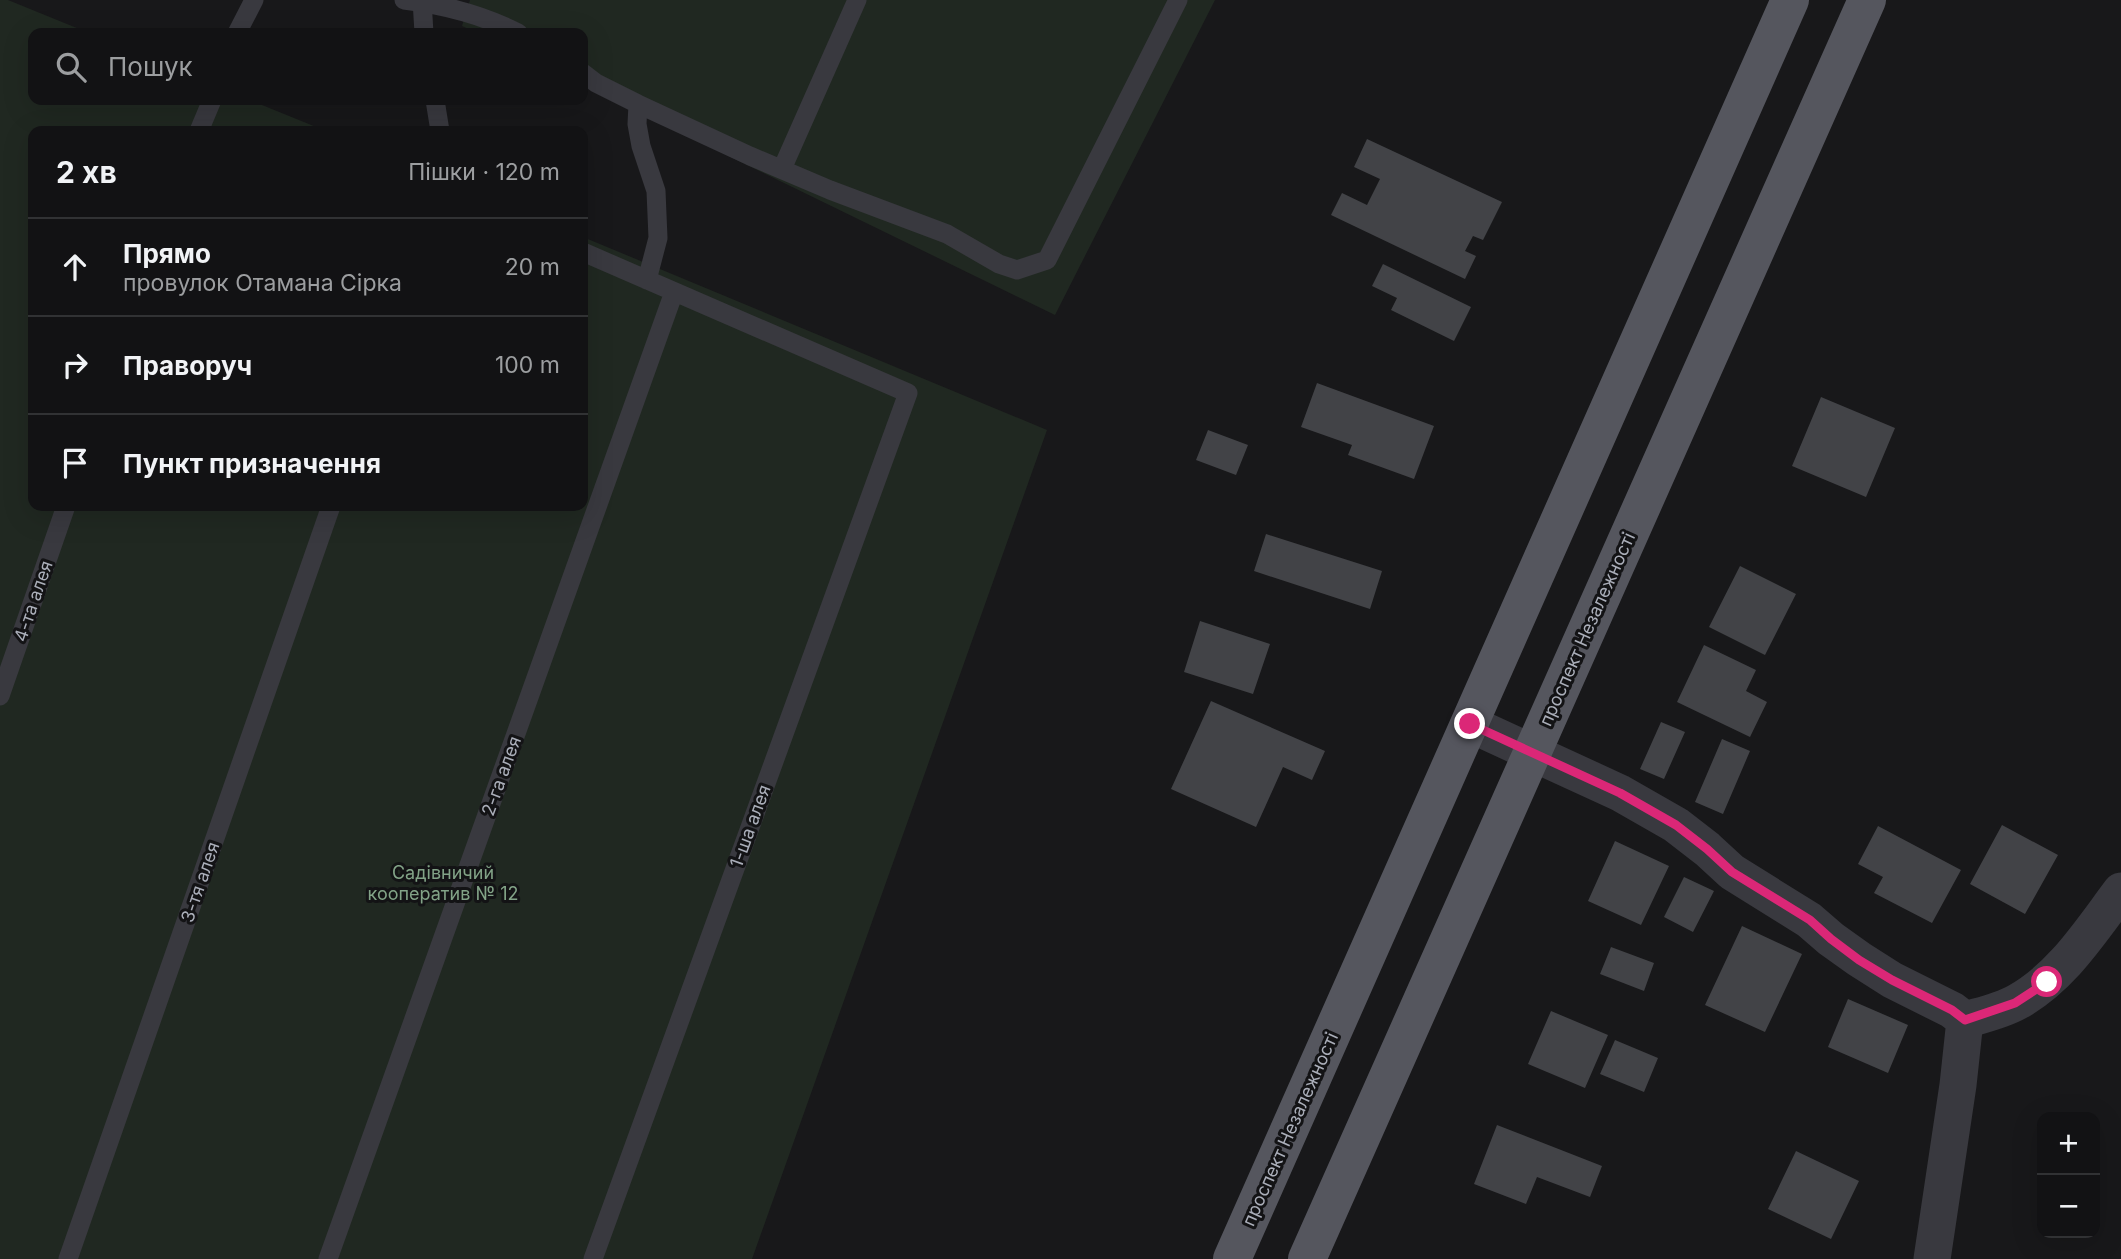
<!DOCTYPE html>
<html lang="uk">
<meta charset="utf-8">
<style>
:root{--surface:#121214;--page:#1b1b1d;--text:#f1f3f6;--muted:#9c9ea0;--line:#313234}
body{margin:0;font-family:Inter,sans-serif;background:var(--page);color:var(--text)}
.controls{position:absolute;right:21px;bottom:21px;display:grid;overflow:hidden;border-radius:14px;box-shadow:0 7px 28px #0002}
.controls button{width:63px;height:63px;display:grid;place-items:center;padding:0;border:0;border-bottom:2px solid var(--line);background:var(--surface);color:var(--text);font:35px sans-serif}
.stop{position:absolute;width:21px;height:21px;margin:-16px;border:5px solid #db2777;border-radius:50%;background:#fff}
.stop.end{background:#db2777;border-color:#fff;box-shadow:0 2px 7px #0008}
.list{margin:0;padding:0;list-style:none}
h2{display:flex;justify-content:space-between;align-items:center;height:91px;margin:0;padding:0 28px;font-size:30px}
h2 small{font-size:23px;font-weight:400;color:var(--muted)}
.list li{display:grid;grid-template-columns:46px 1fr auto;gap:21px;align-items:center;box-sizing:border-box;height:98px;padding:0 28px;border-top:2px solid var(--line)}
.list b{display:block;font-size:26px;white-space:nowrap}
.list p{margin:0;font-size:23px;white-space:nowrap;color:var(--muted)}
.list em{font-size:23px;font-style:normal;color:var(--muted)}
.icon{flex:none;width:38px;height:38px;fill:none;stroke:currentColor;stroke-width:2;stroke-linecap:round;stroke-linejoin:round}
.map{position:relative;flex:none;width:2121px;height:1259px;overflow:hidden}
.search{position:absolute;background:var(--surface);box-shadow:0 7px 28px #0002;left:28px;top:28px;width:560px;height:77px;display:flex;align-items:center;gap:18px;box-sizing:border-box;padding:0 24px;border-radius:14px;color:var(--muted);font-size:26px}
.panel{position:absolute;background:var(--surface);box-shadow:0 7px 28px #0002;left:28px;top:126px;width:560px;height:385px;border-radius:14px}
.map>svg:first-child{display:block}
.green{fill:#202821}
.building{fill:#424347}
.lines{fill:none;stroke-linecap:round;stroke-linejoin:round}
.service{stroke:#39393f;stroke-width:19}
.minor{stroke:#39393f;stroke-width:37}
.primary{stroke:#55565e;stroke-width:38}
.route{stroke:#db2777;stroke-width:9}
.labels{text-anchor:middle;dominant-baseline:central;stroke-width:6;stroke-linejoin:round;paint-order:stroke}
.street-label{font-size:18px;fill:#aaaeb9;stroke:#131315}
.park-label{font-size:18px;fill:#82a387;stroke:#131315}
</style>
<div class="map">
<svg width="2121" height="1259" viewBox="0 0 2121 1259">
<rect width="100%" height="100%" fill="#18181a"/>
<path class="green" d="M 0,0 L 8,0 L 89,33 L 33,33 L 33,100 L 250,100 L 326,131 L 33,131 L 33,506 L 583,506 L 583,237 L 1047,430 L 752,1259 L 0,1259 Z
M 470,0 L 1215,0 L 1055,315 L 583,85 L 583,33 L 477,33 L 462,26 Z"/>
<path class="building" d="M 1367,139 L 1502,202 L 1483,240 L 1473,236 L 1465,251 L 1476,256 L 1465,279 L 1331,215 L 1342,193 L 1367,205 L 1380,179 L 1354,167 Z
M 1383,264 L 1471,307 L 1454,341 L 1391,310 L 1397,298 L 1372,286 Z
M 1317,383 L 1434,426 L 1414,479 L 1348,455 L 1352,445 L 1301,427 Z
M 1821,397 L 1895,428 L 1866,497 L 1792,466 Z
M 1208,430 L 1248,445 L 1236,475 L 1196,460 Z
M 1266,534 L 1382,571 L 1370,609 L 1254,571 Z
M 1740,566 L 1796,594 L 1765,655 L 1709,627 Z
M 1200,621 L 1270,644 L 1253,694 L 1184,672 Z
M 1704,645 L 1756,670 L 1746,691 L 1767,702 L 1750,737 L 1677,702 Z
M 1211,701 L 1325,751 L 1312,780 L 1283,767 L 1256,827 L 1171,789 Z
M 1661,722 L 1685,732 L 1664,779 L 1640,769 Z
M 1722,739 L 1750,751 L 1723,814 L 1695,802 Z
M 2002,825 L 2058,855 L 2025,914 L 1970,884 Z
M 1878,826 L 1961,870 L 1932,923 L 1874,893 L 1883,877 L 1858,864 Z
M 1615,841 L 1669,866 L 1641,925 L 1588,901 Z
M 1684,877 L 1714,891 L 1693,932 L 1664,917 Z
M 1742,926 L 1802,954 L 1765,1032 L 1705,1005 Z
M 1611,947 L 1654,963 L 1644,991 L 1600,974 Z
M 1848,999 L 1908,1025 L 1888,1073 L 1828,1047 Z
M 1551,1011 L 1608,1035 L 1585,1088 L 1528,1064 Z
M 1615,1040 L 1658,1058 L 1644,1092 L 1600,1074 Z
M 1497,1125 L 1602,1166 L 1590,1197 L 1537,1177 L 1526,1204 L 1474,1184 Z
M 1796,1151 L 1859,1181 L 1831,1239 L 1768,1209 Z"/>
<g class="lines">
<path class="service" d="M 404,0 C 445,5 481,14 518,33
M 422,0 L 424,33
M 237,33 L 254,0
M 583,73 L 596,83 L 638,104 L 750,156 L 830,190 L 947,234 L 999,264 L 1017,270 L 1047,260 L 1178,0
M 435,100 L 440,131
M 638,104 L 637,124 L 641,146 L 656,191 L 658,238 L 647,280
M 199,131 L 212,100
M 782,169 L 857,0
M 583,252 L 908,393 L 593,1259
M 0,696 L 66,506
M 68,1259 L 331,506
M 328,1259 L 674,292"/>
<path class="minor" d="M 1470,724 L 1620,793 L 1676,825 L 1707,849 L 1732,872 L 1809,920 L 1831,939 L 1859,959 L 1892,980 L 1952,1010 L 1965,1020
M 1965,1020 C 1982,1015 2001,1011 2017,1002 C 2062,977 2090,932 2121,891
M 1932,1259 L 1958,1085 L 1965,1020"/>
<path class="primary" d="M 1232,1259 L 1790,0
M 1307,1259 L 1867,0"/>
</g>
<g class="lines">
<path class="route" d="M 1470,724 L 1620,793 L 1676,825 L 1707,849 L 1732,872 L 1810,920 L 1831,939 L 1859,960 L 1892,980 L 1952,1010 L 1965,1020 L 2015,1003 L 2047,982"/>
</g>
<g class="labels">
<g class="street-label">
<text transform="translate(33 601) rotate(-71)">4-та алея</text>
<text transform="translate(1587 629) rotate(-66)">проспект Незалежності</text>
<text transform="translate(501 776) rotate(-70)">2-га алея</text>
<text transform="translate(750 826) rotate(-70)">1-ша алея</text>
<text transform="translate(200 882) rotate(-71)">3-тя алея</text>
<text transform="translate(1290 1129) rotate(-66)">проспект Незалежності</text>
</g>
<g class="park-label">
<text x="443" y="872">Садівничий<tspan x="443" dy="21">кооператив № 12</tspan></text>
</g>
</g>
</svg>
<div class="controls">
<button>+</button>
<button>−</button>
</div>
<div class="stop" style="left:2047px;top:982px"></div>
<div class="stop end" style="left:1470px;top:724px"></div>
<div class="search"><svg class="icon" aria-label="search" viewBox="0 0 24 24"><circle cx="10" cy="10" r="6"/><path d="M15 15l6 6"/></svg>Пошук</div>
<section class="panel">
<h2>2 хв<small>Пішки · 120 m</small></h2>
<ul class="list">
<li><svg class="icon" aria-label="ahead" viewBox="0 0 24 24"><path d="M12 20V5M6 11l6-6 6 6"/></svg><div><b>Прямо</b><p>провулок Отамана Сірка</p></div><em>20 m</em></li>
<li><svg class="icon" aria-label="right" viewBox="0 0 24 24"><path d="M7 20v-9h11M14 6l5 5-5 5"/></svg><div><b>Праворуч</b></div><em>100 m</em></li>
<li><svg class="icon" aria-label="arrive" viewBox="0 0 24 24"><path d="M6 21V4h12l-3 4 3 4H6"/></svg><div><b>Пункт призначення</b></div></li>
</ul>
</section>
</div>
